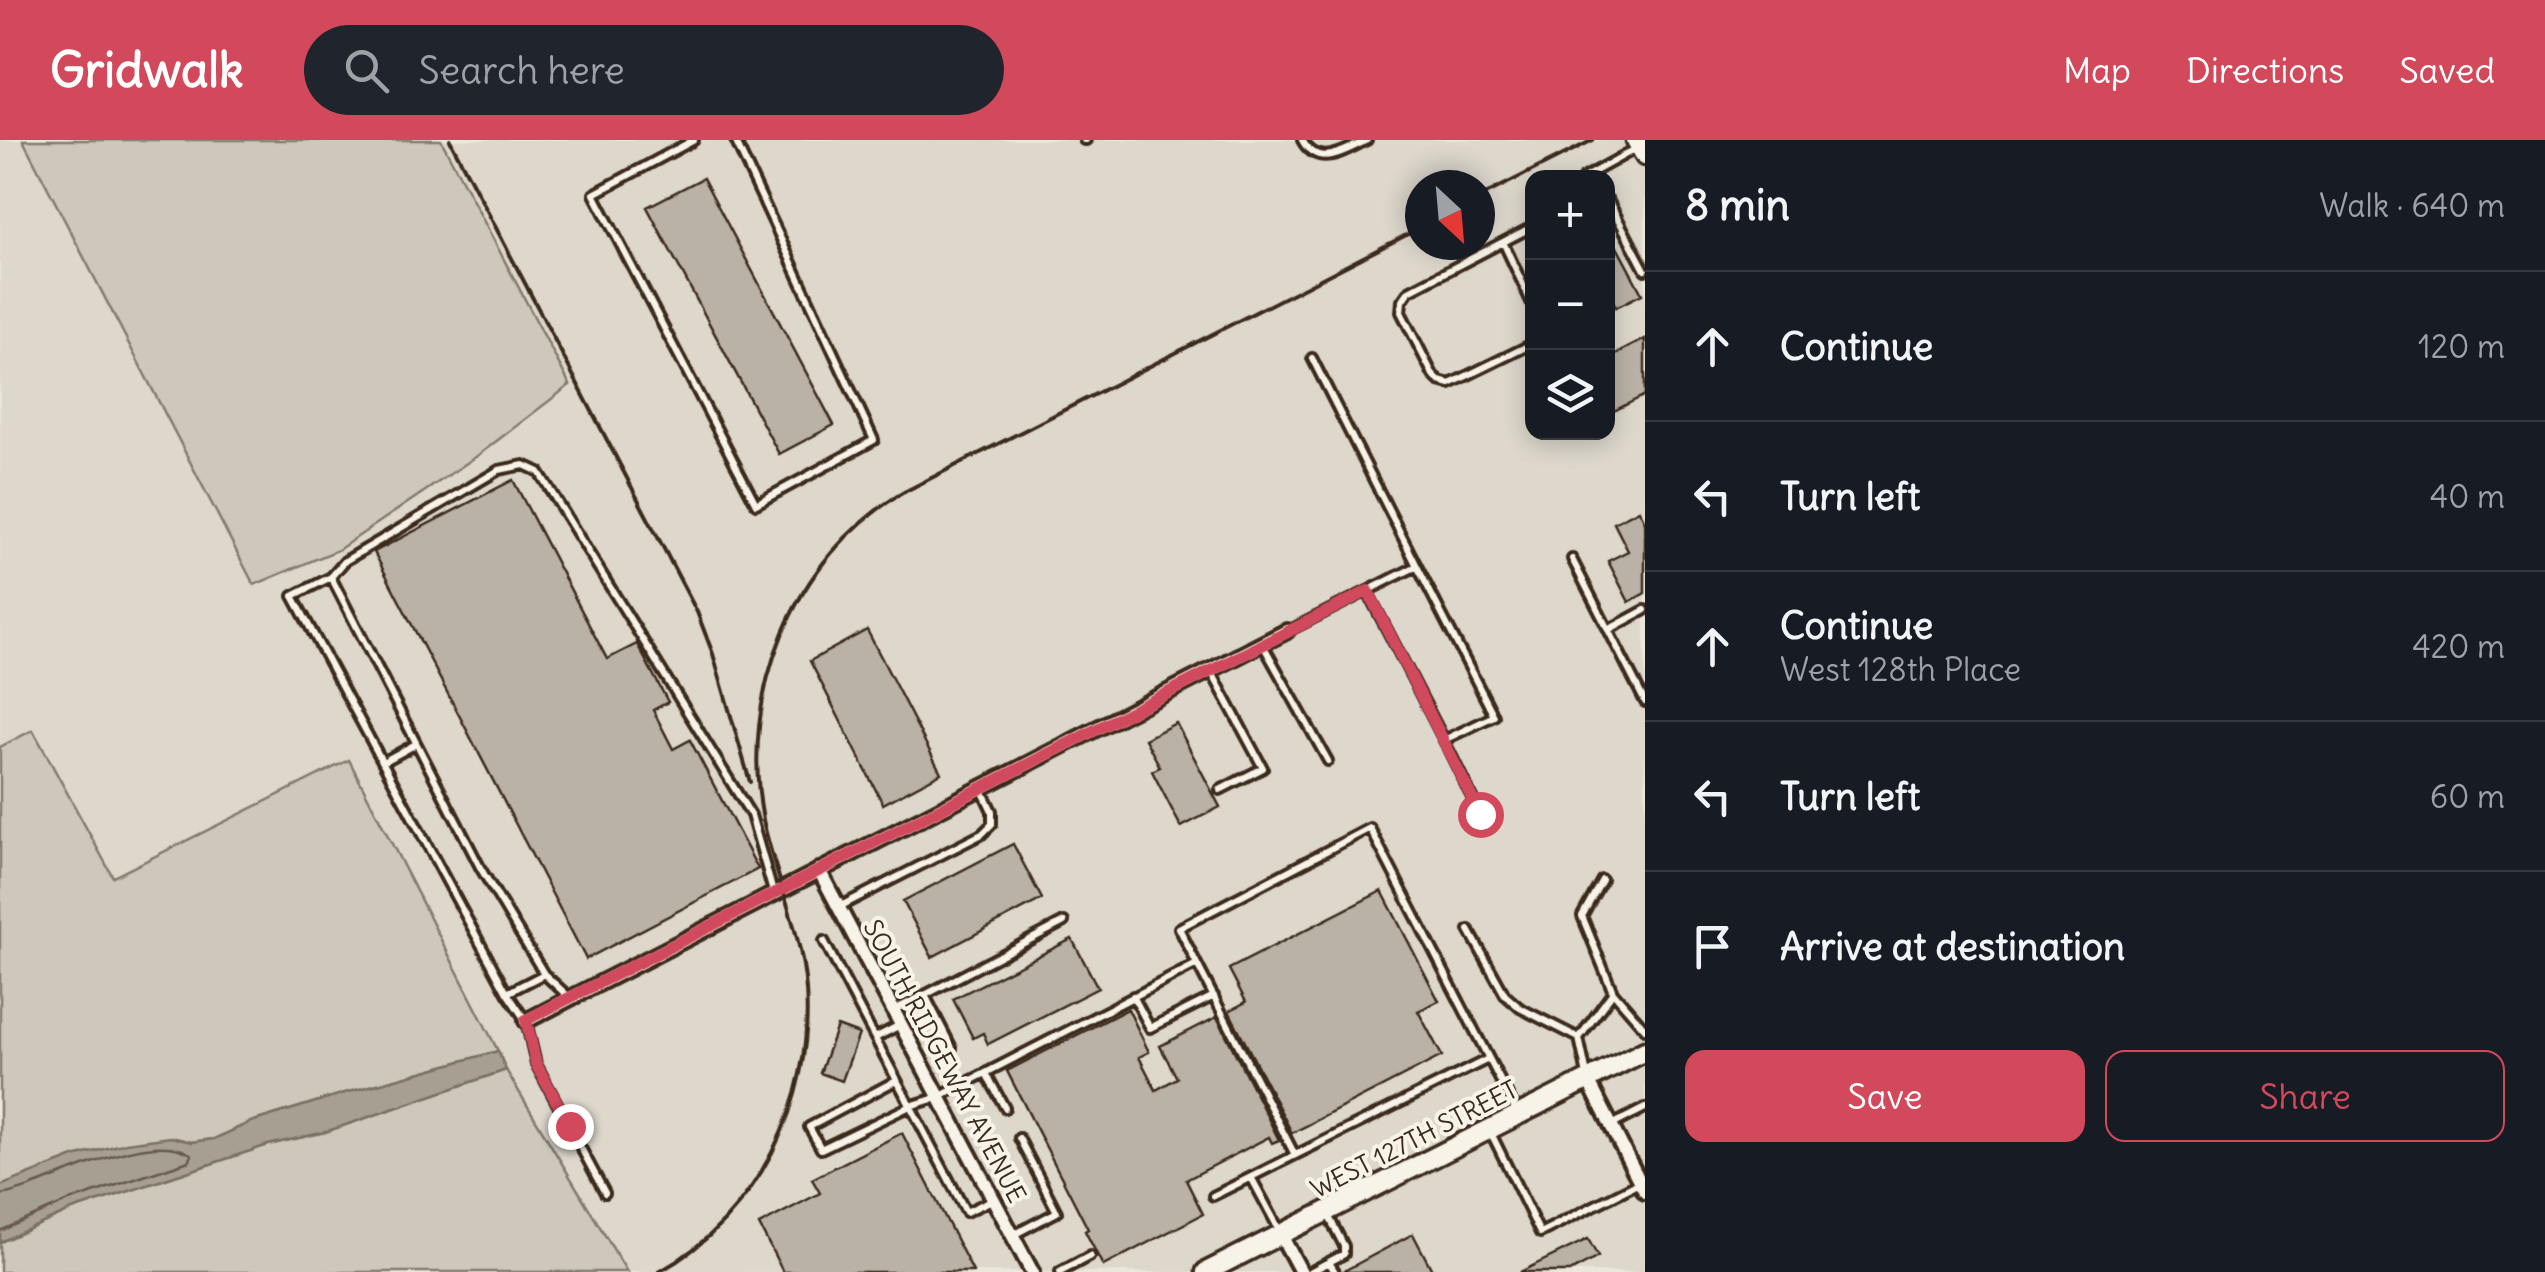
<!DOCTYPE html>
<meta charset="utf-8">
<style>
:root{--surface:#171b24;--page:#20242c;--text:#f1f3f6;--muted:#9ea1a6;--line:#363941;--accent:#d1495b}
body{margin:0;font-family:Delius,sans-serif;background:var(--page);color:var(--text)}
.controls{position:absolute;right:30px;top:30px;display:grid;overflow:hidden;border-radius:20px;box-shadow:0 5px 25px #0003}
.controls button{width:90px;height:90px;display:grid;place-items:center;padding:0;border:0;border-bottom:2px solid var(--line);background:var(--surface);color:var(--text);font:50px sans-serif}
.compass{position:absolute;left:1405px;top:30px;width:90px;height:90px;border-radius:50%;background:var(--surface);box-shadow:0 5px 25px #0003;rotate:154deg}
.stop{position:absolute;width:30px;height:30px;margin:-22px;border:8px solid #d1495b;border-radius:50%;background:#fff}
.stop.end{background:#d1495b;border-color:#fff;box-shadow:0 2px 10px #0008}
.list{margin:0;padding:0;list-style:none}
h2{display:flex;justify-content:space-between;align-items:center;height:130px;margin:0;padding:0 40px;font-size:42px}
h2 small{font-size:32px;font-weight:400;color:var(--muted)}
.list li{display:grid;grid-template-columns:65px 1fr auto;gap:30px;align-items:center;box-sizing:border-box;height:150px;padding:0 40px;border-top:2px solid var(--line)}
.list b{display:block;font-size:38px;white-space:nowrap}
.list p{margin:0;font-size:32px;white-space:nowrap;color:var(--muted)}
.list em{font-size:32px;font-style:normal;color:var(--muted)}
.actions{display:flex;gap:20px;padding:30px 40px}
.actions a{flex:1;padding:22px 0;border:2px solid var(--accent);border-radius:20px;text-align:center;font-size:35px;color:var(--accent)}
.actions .main{background:var(--accent);color:#fff}
.icon{flex:none;width:55px;height:55px;fill:none;stroke:currentColor;stroke-width:2;stroke-linecap:round;stroke-linejoin:round}
.map{position:relative;flex:none;width:1645px;height:1132px;overflow:hidden}
header{display:flex;align-items:center;gap:60px;box-sizing:border-box;height:140px;padding:0 50px;background:var(--accent);color:#fff}
header strong{font-size:48px}
nav{display:flex;gap:55px;margin-inline-start:auto;font-size:35px}
.search{width:700px;height:90px;background:var(--page);display:flex;align-items:center;gap:25px;box-sizing:border-box;padding:0 35px;border-radius:55px;color:var(--muted);font-size:38px}
main{display:flex}
aside{flex:1;background:var(--surface)}
.map>svg:first-child{display:block}
.built{fill:#ddd7cc;fill-rule:evenodd}
.green{fill:#cec8bc;stroke:#84796d;stroke-width:2.5}
.water{fill:#a89f93;stroke:#7c7064;stroke-width:2.5}
.lines{fill:none;stroke-linecap:round;stroke-linejoin:round}
.shore{stroke:#67594d;stroke-width:2.5}
.building{fill:#bab2a7;stroke:#3b2a1e;stroke-width:2.5}
.service-casing{stroke:#3b2a1e;stroke-width:14}
.minor-casing{stroke:#3b2a1e;stroke-width:20}
.secondary-casing{stroke:#3b2a1e;stroke-width:25}
.service{stroke:#f7f3e8;stroke-width:6}
.minor{stroke:#f7f3e8;stroke-width:12}
.secondary{stroke:#f7f3e8;stroke-width:18}
.rail{stroke:#3b2a1e;stroke-width:4}
.route{stroke:#d1495b;stroke-width:12}
.labels{text-anchor:middle;dominant-baseline:central;stroke-width:8;stroke-linejoin:round;paint-order:stroke}
.street-label{font-size:25px;fill:#3b2a1e;stroke:#f7f3e8}
</style>
<header>
<strong>Gridwalk</strong>
<div class="search"><svg class="icon" aria-label="search" viewBox="0 0 24 24"><circle cx="10" cy="10" r="6"/><path d="M15 15l6 6"/></svg>Search here</div>
<nav><a>Map</a><a>Directions</a><a>Saved</a></nav>
</header>
<main>
<div class="map">
<svg width="1645" height="1132" viewBox="0 0 1645 1132">
<rect width="100%" height="100%" fill="#ece7dc"/>
<filter id="ink" filterUnits="userSpaceOnUse"><feTurbulence type="fractalNoise" baseFrequency=".01" numOctaves="2"/><feDisplacementMap in="SourceGraphic" scale="20" xChannelSelector="R" yChannelSelector="G"/><feConvolveMatrix kernelMatrix="1 2 1 2 8 2 1 2 1" color-interpolation-filters="sRGB"/></filter>
<g filter="url(#ink)">
<path class="built" d="M 0,0 L 23,0 L 254,445 L 570,245 L 441,0 L 1645,0 L 1645,1132 L 627,1132 L 506,930 L 350,620 L 113,738 L 33,591 L 0,607 ZM 1532,38 L 1608,38 L 1608,292 L 1532,292 ZM 1420,45 L 1480,45 L 1480,105 L 1420,105 Z"/>
<path class="green" d="M 23,0 L 441,0 L 570,245 L 477,316 L 338,410 L 254,445 Z
M 33,590 L 113,737 L 349,620 L 498,911 L 345,953 L 251,982 L 214,999 L 191,1002 L 171,997 L 0,1046 L 0,607 Z
M 506,930 L 627,1132 L 0,1132 L 0,1102 L 72,1070 L 268,1005 L 325,992 Z"/>
<path class="water" d="M 498,911 L 506,930 L 325,992 L 268,1005 L 72,1070 L 0,1102 L 0,1046 L 74,1017 L 126,1003 L 171,997 L 191,1002 L 214,999 L 251,982 L 345,953 Z"/>
<g class="lines">
<path class="shore" d="M 0,1055 C 45,1049 149,984 192,1015 L 189,1021 L 69,1061 L 0,1091"/>
</g>
<path class="building" d="M 703,38 L 834,285 L 779,314 L 647,67 Z
M 1616,105 L 1642,154 L 1616,167 L 1608,150 L 1608,109 Z
M 1645,199 L 1645,255 L 1608,274 L 1608,218 Z
M 513,340 L 607,519 L 637,504 L 668,562 L 653,570 L 673,609 L 690,600 L 758,729 L 586,819 L 374,412 Z
M 1639,370 L 1645,382 L 1645,453 L 1629,462 L 1608,421 L 1628,411 L 1614,383 Z
M 867,490 L 941,633 L 883,664 L 810,521 Z
M 1176,583 L 1220,667 L 1181,687 L 1152,631 L 1160,627 L 1145,599 Z
M 1013,704 L 1042,759 L 932,817 L 903,761 Z
M 1382,751 L 1439,861 L 1418,871 L 1442,916 L 1292,993 L 1229,871 L 1246,862 L 1229,829 Z
M 1072,799 L 1098,848 L 988,904 L 983,893 L 973,898 L 953,859 Z
M 1128,869 L 1149,912 L 1139,917 L 1156,950 L 1177,938 L 1160,906 L 1217,877 L 1279,1000 L 1272,1003 L 1269,997 L 1186,1040 L 1203,1074 L 1103,1126 L 1085,1091 L 1088,1089 L 1007,931 Z
M 837,886 L 859,894 L 842,941 L 820,933 Z
M 902,993 L 973,1132 L 783,1132 L 759,1085 L 820,1053 L 812,1039 Z
M 1413,1094 L 1433,1132 L 1342,1132 Z
M 1588,1099 L 1598,1117 L 1570,1132 L 1520,1132 Z"/>
<g class="lines">
<defs>
<path id="service" d="M 694,0 L 594,54 L 756,364 L 874,300 L 735,0
M 1084,0 L 1086,0
M 1302,0 C 1318,29 1344,11 1367,0
M 1583,38 L 1639,7
M 1608,60 L 1645,130
M 1532,87 L 1409,151 L 1402,161 L 1401,172 L 1433,235 L 1439,241 L 1450,244 L 1532,204
M 1504,104 L 1532,164
M 1572,419 L 1645,562
M 331,437 L 481,729 L 544,834
M 1367,451 L 1444,600 L 1494,576 L 1417,426
M 1608,490 L 1645,470
M 1288,491 L 1417,426 L 1312,218
M 1263,505 L 1328,621
M 1211,531 L 1263,628 L 1220,650
M 1444,600 L 1480,674
M 383,622 L 416,604
M 1602,740 L 1582,776 L 1613,852
M 839,767 L 982,694 L 992,684 L 992,671 L 981,648
M 1469,790 L 1505,855 L 1520,868 L 1579,898
M 824,801 L 966,1072 L 992,1060
M 1197,824 L 1179,788 L 1370,688 L 1516,971
M 507,853 L 293,456 L 331,437 L 345,421 L 499,330 L 524,325 L 539,332 L 751,675 L 773,752
M 925,855 L 1064,782
M 1133,856 L 1150,888 L 1214,856
M 569,857 L 544,834 L 507,853 L 526,881 L 536,924 L 605,1053
M 894,870 L 925,855 L 952,908
M 875,898 L 900,885
M 986,933 L 1005,968
M 1587,935 L 1579,898 L 1613,852 L 1645,889
M 897,940 L 809,987 L 821,1009 L 910,966 L 939,957 L 1197,824 L 1295,1015
M 1612,985 L 1645,968
M 1491,993 L 1540,1093 L 1639,1043
M 1251,1037 L 1281,1093
M 1213,1056 L 1488,919
M 1013,1095 L 1057,1072 L 1019,998
M 1329,1122 L 1335,1132
M 1060,1132 L 1090,1116
M 1310,1132 L 1344,1114 L 1344,1106 L 1327,1073"/>
<path id="minor" d="M 819,730 L 1032,1132
M 526,881 L 1287,491
M 1588,940 L 1645,1052
M 1281,1095 L 1301,1132"/>
<path id="secondary" d="M 1636,0 L 1645,16
M 1206,1132 L 1645,911"/>
</defs>
<use href="#service" class="service-casing"/>
<use href="#minor" class="minor-casing"/>
<use href="#secondary" class="secondary-casing"/>
<use href="#service" class="service"/>
<use href="#minor" class="minor"/>
<use href="#secondary" class="secondary"/>
<path class="rail" d="M 450,0 L 697,472 L 713,514 L 750,642
M 1480,57 L 1593,0
M 659,1132 C 757,1078 814,960 806,850 C 802,792 775,737 763,680 C 739,555 792,417 904,352 L 1420,88"/>
</g>
</g>
<g class="lines" filter="url(#ink)">
<path class="route" d="M 570,986 L 536,924 L 526,880 L 1368,451 L 1480,674"/>
</g>
<g class="labels">
<g class="street-label">
<text transform="translate(945 921) rotate(62)">SOUTH RIDGEWAY AVENUE</text>
<text transform="translate(1414 999) rotate(-27)">WEST 127TH STREET</text>
</g>
</g>
</svg>
<div class="controls">
<button>+</button>
<button>−</button>
<button><svg class="icon" aria-label="layers" viewBox="0 0 24 24"><path d="M12 4l9 5-9 5-9-5zM3 14l9 5 9-5"/></svg></button>
</div>
<svg class="compass" viewBox="-18 -18 36 36"><path d="M0-13l5 13h-10z" fill="#e53935"/><path d="M0 13l5-13h-10z" fill="#9ea1a6"/></svg>
<div class="stop" style="left:1480px;top:674px"></div>
<div class="stop end" style="left:570px;top:986px"></div>
</div>
<aside>
<h2>8 min<small>Walk · 640 m</small></h2>
<ul class="list">
<li><svg class="icon" aria-label="ahead" viewBox="0 0 24 24"><path d="M12 20V5M6 11l6-6 6 6"/></svg><div><b>Continue</b></div><em>120 m</em></li>
<li><svg class="icon" aria-label="left" viewBox="0 0 24 24"><path d="M17 20v-9H6M10 6l-5 5 5 5"/></svg><div><b>Turn left</b></div><em>40 m</em></li>
<li><svg class="icon" aria-label="ahead" viewBox="0 0 24 24"><path d="M12 20V5M6 11l6-6 6 6"/></svg><div><b>Continue</b><p>West 128th Place</p></div><em>420 m</em></li>
<li><svg class="icon" aria-label="left" viewBox="0 0 24 24"><path d="M17 20v-9H6M10 6l-5 5 5 5"/></svg><div><b>Turn left</b></div><em>60 m</em></li>
<li><svg class="icon" aria-label="arrive" viewBox="0 0 24 24"><path d="M6 21V4h12l-3 4 3 4H6"/></svg><div><b>Arrive at destination</b></div></li>
</ul>
<div class="actions"><a class="main">Save</a><a>Share</a></div>
</aside>
</main>
